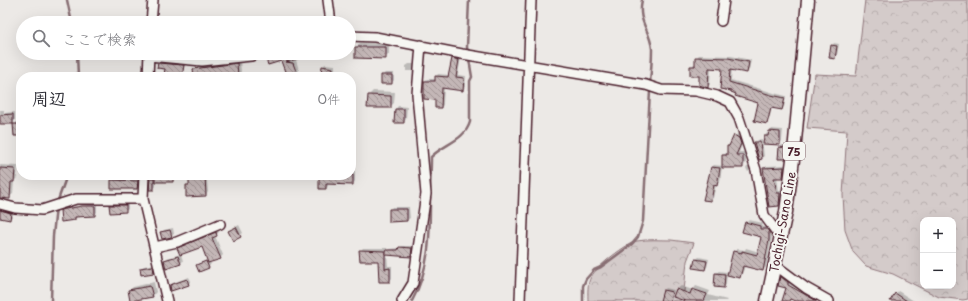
<!DOCTYPE html>
<html lang="ja">
<meta charset="utf-8">
<style>
:root{--surface:#fff;--page:#f2f2f3;--text:#2b2b33;--muted:#7c7c81;--line:#e1e1e2}
body{margin:0;font-family:"Playpen Sans","Klee One",sans-serif;background:var(--page);color:var(--text)}
.controls{position:absolute;right:12px;bottom:12px;display:grid;overflow:hidden;border-radius:8px;box-shadow:0 4px 16px #0002}
.controls button{width:36px;height:36px;display:grid;place-items:center;padding:0;border:0;border-bottom:1px solid var(--line);background:var(--surface);color:var(--text);font:20px sans-serif}
.list{margin:0;padding:0;list-style:none}
h2{display:flex;justify-content:space-between;align-items:center;height:52px;margin:0;padding:0 16px;font-size:17px}
h2 small{font-size:13px;font-weight:400;color:var(--muted)}
.icon{flex:none;width:22px;height:22px;fill:none;stroke:currentColor;stroke-width:2;stroke-linecap:round;stroke-linejoin:round}
.map{position:relative;flex:none;width:968px;height:301px;overflow:hidden}
.search{position:absolute;background:var(--surface);box-shadow:0 4px 16px #0002;left:16px;top:16px;width:340px;height:44px;display:flex;align-items:center;gap:10px;box-sizing:border-box;padding:0 14px;border-radius:22px;color:var(--muted);font-size:15px}
.panel{position:absolute;background:var(--surface);box-shadow:0 4px 16px #0002;left:16px;top:72px;width:340px;height:108px;border-radius:16px}
.map>svg:first-child{display:block}
.forest{fill:url(#forest-crowns);stroke:#8f757a;fill-rule:evenodd}
.shadow{fill:#0003}
.lines{fill:none;stroke-linecap:round;stroke-linejoin:round}
.stream{stroke:#886e73;stroke-width:2.5}
.building{fill:url(#building-back-hatch);stroke:#4a1f2b}
.minor-casing{stroke:#4a1f2b;stroke-width:12}
.major-casing{stroke:#4a1f2b;stroke-width:15}
.minor{stroke:#f6f6f2;stroke-width:9}
.major{stroke:#f6f6f2;stroke-width:12}
.labels{text-anchor:middle;dominant-baseline:central;stroke-width:4;stroke-linejoin:round;paint-order:stroke}
.shield{fill:#f6f6f2;stroke:#7e6067;stroke-width:1}
.shield-label{font-size:11px;font-weight:bold;fill:#4a1f2b}
.street-label{font-size:12px;fill:#4a1f2b;stroke:#f6f6f2}
</style>
<div class="map">
<svg width="968" height="301" viewBox="0 0 968 301">
<defs>
<pattern id="forest-crowns" width="20" height="18" patternUnits="userSpaceOnUse"><rect width="20" height="18" fill="#d4cbca"/><path d="M2 6a3 3 0 1 1 6 0M12 15a3 3 0 1 1 6 0" fill="none" stroke="#b8aeae"/></pattern>
<pattern id="building-back-hatch" width="6" height="6" patternUnits="userSpaceOnUse"><rect width="6" height="6" fill="#c4b7b7"/><path d="M-1 5l2 2M0 0l6 6M5-1l2 2" fill="none" stroke="#a19495"/></pattern>
</defs>
<rect width="100%" height="100%" fill="#ece9e6"/>
<filter id="ink" filterUnits="userSpaceOnUse"><feTurbulence type="fractalNoise" baseFrequency=".025" numOctaves="2"/><feDisplacementMap in="SourceGraphic" scale="8" xChannelSelector="R" yChannelSelector="G"/><feConvolveMatrix kernelMatrix="1 2 1 2 8 2 1 2 1" color-interpolation-filters="sRGB"/></filter>
<g filter="url(#ink)">
<path class="forest" d="M 865,0 L 968,0 L 968,299 L 963,300 L 939,297 L 893,274 L 866,266 L 853,252 L 845,230 L 843,195 L 847,131 L 807,128 L 815,74 L 856,76 ZM 923,220 L 953,220 L 953,286 L 923,286 Z
M 671,240 L 694,243 L 687,261 L 684,291 L 680,301 L 588,301 C 588,294 587,283 591,277 C 596,267 627,243 637,241 C 648,239 660,240 671,240 Z"/>
<path class="shadow" d="M 360,43 L 389,44 L 389,54 L 385,58 L 356,48 Z
M 834,43 L 839,44 L 837,55 L 835,57 L 832,46 Z
M 271,53 L 315,53 L 290,60 L 296,60 L 299,70 L 297,73 L 287,76 L 282,60 L 266,56 Z
M 699,55 L 731,56 L 751,60 L 749,70 L 747,72 L 732,69 L 731,80 L 774,93 L 786,96 L 784,107 L 782,109 L 772,107 L 769,120 L 766,123 L 759,102 L 732,90 L 721,89 L 723,68 L 711,67 L 710,84 L 708,87 L 700,75 L 691,67 L 694,64 L 696,64 L 696,58 Z
M 455,56 L 461,57 L 458,75 L 466,76 L 465,87 L 462,90 L 444,88 L 443,105 L 441,107 L 425,81 L 427,79 L 436,79 L 436,77 L 438,74 L 450,75 L 452,59 Z
M 161,61 L 185,63 L 183,73 L 180,75 L 166,68 L 159,63 Z
M 240,61 L 241,72 L 238,75 L 232,76 L 232,77 L 195,77 L 194,69 L 198,66 Z
M 325,64 L 335,65 L 335,72 L 332,74 L 323,67 Z
M 409,64 L 415,64 L 415,69 L 412,71 L 406,71 L 406,66 Z
M 385,73 L 394,73 L 394,80 L 392,83 L 382,76 Z
M 373,91 L 395,92 L 394,103 L 390,107 L 369,95 Z
M 398,106 L 407,107 L 406,119 L 404,122 L 395,122 L 396,109 Z
M 0,110 L 4,110 L 4,113 L 15,112 L 15,120 L 13,123 L 0,123 Z
M 17,122 L 21,122 L 21,135 L 14,125 Z
M 772,129 L 783,130 L 782,141 L 779,144 L 765,136 L 767,133 L 769,134 Z
M 738,133 L 742,135 L 744,140 L 739,152 L 746,152 L 746,163 L 742,167 L 722,167 L 720,182 L 716,185 L 713,198 L 711,200 L 712,167 L 714,165 L 723,166 L 723,155 L 728,152 L 728,146 Z
M 762,139 L 764,156 L 762,158 L 755,143 L 758,140 Z
M 782,145 L 789,145 L 788,155 L 785,158 L 780,148 Z
M 0,165 L 18,166 L 17,178 L 14,181 L 13,194 L 9,197 L 0,197 Z
M 786,165 L 785,174 L 783,177 L 777,177 L 779,191 L 782,191 L 781,202 L 779,205 L 764,168 L 767,166 Z
M 749,166 L 751,170 L 748,172 L 746,168 Z
M 351,171 L 355,171 L 355,181 L 353,184 L 328,183 L 328,186 L 326,188 L 320,176 L 317,176 L 351,175 Z
M 154,175 L 176,175 L 176,178 L 173,181 L 156,181 L 156,186 L 154,189 L 151,178 Z
M 190,175 L 210,175 L 207,179 L 208,192 L 206,195 L 187,186 L 190,183 Z
M 114,178 L 140,179 L 140,186 L 137,188 L 112,181 Z
M 113,203 L 128,203 L 128,209 L 126,211 L 110,205 Z
M 97,204 L 97,212 L 95,215 L 77,217 L 75,219 L 61,211 L 64,208 Z
M 0,205 L 14,210 L 13,215 L 10,219 L 1,218 L 0,220 Z
M 392,207 L 409,207 L 410,218 L 407,220 L 390,221 L 390,210 Z
M 749,220 L 763,223 L 762,227 L 770,226 L 772,229 L 772,236 L 766,267 L 763,270 L 745,266 L 742,274 L 739,277 L 734,252 L 737,249 L 745,250 L 746,248 L 759,252 L 762,236 L 746,223 Z
M 239,225 L 243,233 L 233,240 L 229,231 Z
M 173,228 L 174,234 L 171,236 L 162,233 L 164,230 Z
M 218,230 L 219,232 L 215,236 L 223,255 L 220,258 L 210,262 L 211,264 L 208,267 L 197,265 L 200,263 L 208,260 L 202,245 L 181,254 L 183,261 L 181,263 L 165,261 L 167,258 L 181,254 L 178,248 L 181,246 Z
M 402,246 L 414,246 L 413,253 L 410,256 L 387,254 L 388,266 L 392,266 L 392,278 L 390,281 L 379,260 L 360,251 L 363,248 L 387,248 L 387,251 L 390,249 L 400,248 Z
M 699,257 L 709,259 L 707,267 L 705,269 L 696,259 Z
M 155,264 L 156,270 L 154,272 L 141,268 L 144,266 Z
M 719,271 L 727,272 L 726,285 L 723,287 L 716,273 Z
M 783,275 L 790,280 L 790,283 L 823,301 L 819,301 L 788,284 L 788,286 L 815,301 L 798,301 L 791,299 L 790,301 L 783,301 L 787,287 L 781,277 Z
M 189,277 L 191,281 L 188,284 L 171,286 L 173,283 Z
M 154,282 L 156,292 L 152,297 L 129,291 L 133,287 Z
M 681,286 L 693,290 L 696,286 L 710,291 L 708,295 L 727,300 L 726,301 L 688,301 L 677,289 Z
M 666,288 L 674,290 L 671,301 L 661,301 L 664,290 Z
M 898,291 L 914,301 L 891,301 Z"/>
<g class="lines">
<path class="stream" d="M 67,0 L 72,23
M 642,0 C 637,22 650,29 652,49 C 652,60 651,72 650,83
M 77,53 L 78,77
M 57,203 L 67,175
M 51,301 L 53,236 L 56,207
M 412,301 C 430,269 430,235 430,200 C 430,185 431,171 431,157 C 444,144 465,140 470,122 L 470,81 L 472,77 L 467,47 L 469,0
M 583,301 L 583,286 L 586,279 L 594,270 L 601,267 L 632,244 L 638,237 L 643,221 L 650,91"/>
</g>
<path class="building" d="M 831,45 L 837,46 L 835,59 L 829,58 Z
M 355,47 L 386,47 L 386,59 L 355,58 Z
M 271,53 L 311,53 L 311,55 L 286,62 L 293,63 L 297,74 L 287,77 L 281,61 L 268,65 L 265,56 Z
M 695,57 L 728,58 L 749,62 L 747,73 L 730,70 L 729,82 L 771,95 L 785,98 L 782,110 L 771,108 L 767,124 L 754,121 L 758,103 L 735,96 L 736,94 L 731,92 L 731,91 L 720,89 L 722,69 L 709,68 L 708,88 L 699,85 L 699,76 L 690,76 L 690,66 L 695,66 Z
M 452,58 L 459,60 L 456,77 L 464,78 L 463,91 L 442,88 L 441,108 L 435,108 L 435,100 L 424,99 L 424,81 L 435,81 L 435,76 L 448,77 Z
M 158,63 L 184,65 L 182,77 L 164,74 L 165,69 L 157,68 Z
M 237,63 L 238,76 L 194,77 L 193,69 Z
M 322,66 L 333,68 L 332,75 L 321,74 Z
M 381,75 L 392,75 L 392,84 L 381,84 Z
M 368,95 L 391,96 L 391,108 L 367,108 Z
M 395,109 L 404,109 L 404,123 L 394,123 Z
M 13,114 L 13,124 L 0,124 L 0,115 Z
M 13,124 L 21,124 L 21,136 L 14,136 Z
M 769,131 L 780,132 L 780,145 L 763,144 L 764,136 L 768,136 Z
M 734,135 L 739,138 L 741,144 L 736,155 L 743,155 L 743,168 L 722,168 L 722,155 L 727,155 L 727,146 L 729,146 Z
M 754,142 L 760,142 L 762,159 L 759,160 Z
M 779,147 L 787,148 L 786,159 L 778,159 Z
M 711,167 L 720,168 L 717,186 L 714,185 L 711,201 L 703,200 Z
M 784,167 L 783,178 L 774,178 L 777,193 L 780,193 L 779,206 L 769,207 L 763,168 Z
M 0,168 L 15,169 L 14,182 L 11,182 L 10,199 L 0,198 Z
M 155,175 L 173,175 L 173,182 L 155,182 Z
M 189,175 L 205,175 L 206,196 L 186,197 L 186,185 L 189,185 Z
M 319,175 L 353,175 L 353,185 L 326,184 L 326,189 L 319,189 Z
M 150,178 L 154,178 L 154,190 L 149,190 Z
M 111,180 L 138,181 L 137,189 L 111,189 Z
M 109,205 L 126,205 L 126,212 L 110,213 Z
M 82,206 L 95,206 L 95,216 L 75,217 L 75,220 L 61,222 L 60,210 Z
M 389,209 L 407,209 L 407,221 L 389,222 Z
M 0,210 L 11,213 L 10,220 L 0,218 Z
M 745,222 L 760,226 L 760,229 L 767,229 L 769,232 L 769,240 L 763,271 L 743,266 L 740,278 L 727,275 L 733,251 L 742,253 L 742,251 L 757,255 L 761,237 L 742,232 Z
M 236,227 L 241,237 L 233,241 L 228,231 Z
M 170,230 L 172,237 L 162,239 L 160,232 Z
M 216,232 L 217,236 L 212,238 L 221,259 L 208,263 L 202,247 L 180,255 L 177,248 Z
M 399,247 L 412,248 L 411,257 L 386,255 L 386,250 L 398,250 Z
M 359,250 L 385,251 L 385,269 L 390,268 L 390,282 L 379,282 L 378,261 L 360,261 Z
M 178,256 L 181,264 L 166,269 L 164,260 Z
M 695,259 L 707,261 L 705,270 L 693,268 Z
M 206,261 L 209,268 L 199,272 L 196,265 Z
M 153,266 L 154,273 L 141,275 L 140,268 Z
M 715,273 L 725,274 L 724,288 L 714,287 Z
M 780,276 L 788,282 L 788,285 L 817,301 L 795,301 L 790,299 L 789,301 L 782,301 L 786,288 L 778,286 Z
M 187,279 L 189,285 L 171,291 L 170,285 Z
M 150,286 L 153,297 L 130,301 L 128,290 Z
M 676,289 L 690,294 L 692,289 L 707,294 L 704,301 L 685,301 L 673,297 Z
M 663,290 L 672,292 L 670,301 L 660,301 Z
M 895,293 L 907,301 L 890,301 Z"/>
<g class="lines">
<defs>
<path id="minor" d="M 328,0 L 331,23
M 721,21 L 724,0
M 151,23 L 153,0
M 349,36 L 375,37 L 462,54 L 646,85 L 661,90 L 696,91 L 717,96 L 730,102 L 739,118 L 756,170 L 764,215 L 781,238
M 149,56 L 202,61 L 251,56 L 260,53
M 148,77 L 149,53
M 144,175 L 143,199 L 167,301
M 0,204 L 15,208 L 42,210 L 76,199 L 143,199
M 155,247 L 177,242 L 220,224
M 775,265 L 806,288 L 829,301
M 402,301 L 413,283 L 426,194 L 417,94 L 421,45
M 520,301 L 531,0"/>
<path id="major" d="M 767,301 L 786,212 L 794,152 L 808,0"/>
</defs>
<use href="#minor" class="minor-casing"/>
<use href="#major" class="major-casing"/>
<use href="#minor" class="minor"/>
<use href="#major" class="major"/>
</g>
</g>
<g class="labels">
<rect class="shield" x="783" y="142" width="22" height="18" rx="3"/>
<g class="shield-label">
<text x="794" y="151">75</text>
</g>
<g class="street-label">
<text transform="translate(782 222) rotate(-80)">Tochigi-Sano Line</text>
</g>
</g>
</svg>
<div class="controls">
<button>+</button>
<button>−</button>
</div>
<div class="search"><svg class="icon" aria-label="search" viewBox="0 0 24 24"><circle cx="10" cy="10" r="6"/><path d="M15 15l6 6"/></svg>ここで検索</div>
<section class="panel">
<h2>周辺<small>0件</small></h2>
<ul class="list">
</ul>
</section>
</div>
